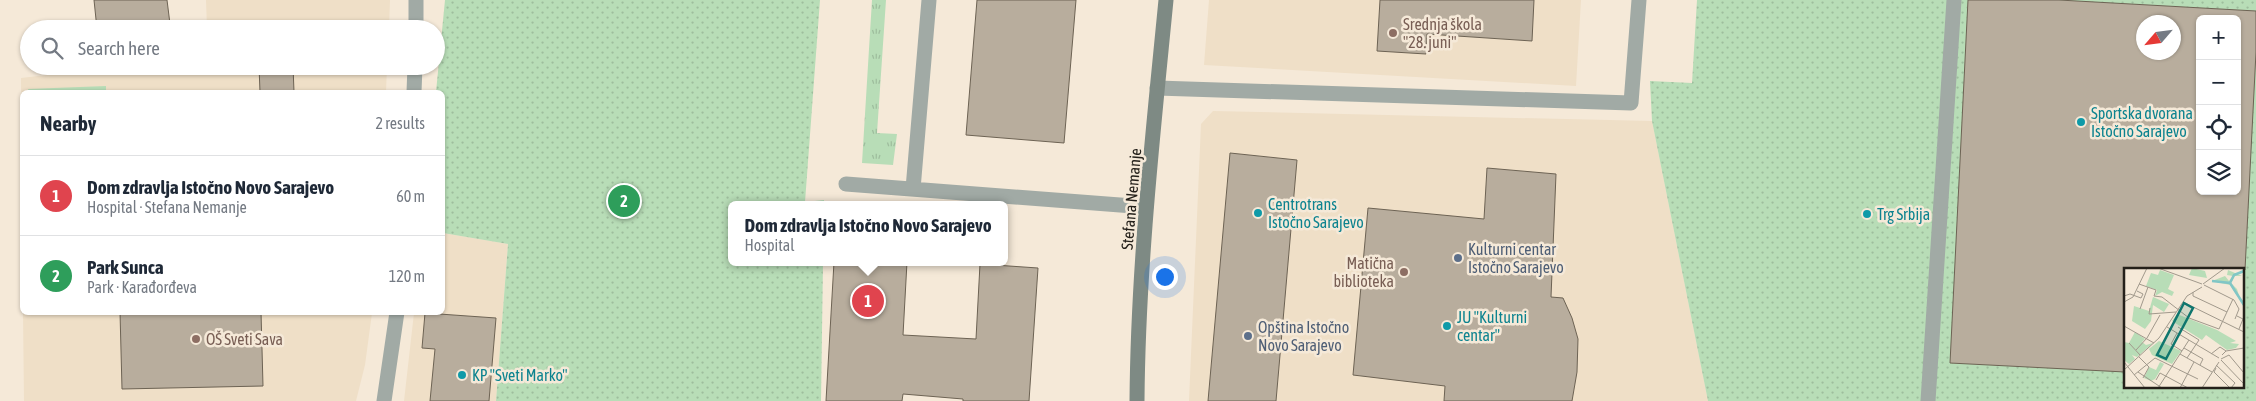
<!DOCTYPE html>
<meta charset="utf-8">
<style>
:root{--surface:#fff;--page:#f2f2f3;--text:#1f2937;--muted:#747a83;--line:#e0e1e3;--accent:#0b8043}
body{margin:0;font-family:"Asap Condensed",sans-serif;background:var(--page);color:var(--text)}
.controls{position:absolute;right:15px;top:15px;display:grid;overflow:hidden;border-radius:8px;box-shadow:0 1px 4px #0004}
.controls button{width:45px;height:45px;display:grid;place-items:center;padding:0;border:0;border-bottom:1px solid var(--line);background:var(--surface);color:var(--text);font:25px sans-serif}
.compass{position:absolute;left:2136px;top:15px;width:45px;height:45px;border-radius:50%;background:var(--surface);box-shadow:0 1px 4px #0004;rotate:242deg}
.you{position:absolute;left:1164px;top:276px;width:18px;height:18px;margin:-12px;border:4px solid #fff;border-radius:50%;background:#1a73e8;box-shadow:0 0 0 8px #1a73e833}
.badge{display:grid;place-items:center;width:32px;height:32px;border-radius:50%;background:var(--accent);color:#fff;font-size:16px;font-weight:700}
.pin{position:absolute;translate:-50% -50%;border:2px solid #fff;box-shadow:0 1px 5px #0006}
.popup{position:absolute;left:728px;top:201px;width:280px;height:65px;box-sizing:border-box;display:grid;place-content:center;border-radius:8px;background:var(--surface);filter:drop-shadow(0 1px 4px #0005);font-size:16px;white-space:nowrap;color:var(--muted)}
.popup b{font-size:19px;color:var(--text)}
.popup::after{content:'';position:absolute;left:50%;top:100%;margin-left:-10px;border:10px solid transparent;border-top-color:var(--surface)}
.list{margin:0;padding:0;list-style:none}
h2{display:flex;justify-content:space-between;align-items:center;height:65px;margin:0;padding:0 20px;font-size:21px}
h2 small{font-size:16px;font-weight:400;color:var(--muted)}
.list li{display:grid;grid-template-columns:32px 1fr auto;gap:15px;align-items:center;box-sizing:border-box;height:80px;padding:0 20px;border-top:1px solid var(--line)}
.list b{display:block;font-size:19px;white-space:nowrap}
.list p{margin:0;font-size:16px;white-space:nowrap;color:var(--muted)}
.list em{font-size:16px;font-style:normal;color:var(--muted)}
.icon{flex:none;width:28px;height:28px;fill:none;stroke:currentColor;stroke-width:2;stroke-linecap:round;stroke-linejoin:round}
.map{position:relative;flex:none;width:2256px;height:401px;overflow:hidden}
.search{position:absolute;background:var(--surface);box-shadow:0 1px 4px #0004;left:20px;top:20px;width:425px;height:55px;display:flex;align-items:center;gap:12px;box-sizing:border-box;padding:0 18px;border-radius:28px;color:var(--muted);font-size:19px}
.panel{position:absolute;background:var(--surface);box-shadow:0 1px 4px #0004;left:20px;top:90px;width:425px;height:225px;border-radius:8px}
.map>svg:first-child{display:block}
.built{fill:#efdfc7}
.grass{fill:url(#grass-tufts)}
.park{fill:url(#park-dots);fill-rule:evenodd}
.garden{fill:#b8ddb7}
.building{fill:#b8ad9d;stroke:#6d6354;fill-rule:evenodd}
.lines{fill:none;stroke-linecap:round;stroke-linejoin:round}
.lane{stroke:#a1aaa5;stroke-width:15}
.street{stroke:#a1aaa5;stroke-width:15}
.secondary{stroke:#7e8a84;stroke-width:15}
.education-dot{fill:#8d6e63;stroke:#f5e9d8;stroke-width:2}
.culture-dot{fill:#0f9aa8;stroke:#f5e9d8;stroke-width:2}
.service-dot{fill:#5c6f8a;stroke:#f5e9d8;stroke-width:2}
.labels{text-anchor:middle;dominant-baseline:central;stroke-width:5;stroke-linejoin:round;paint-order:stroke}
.education-label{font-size:16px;fill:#785e54;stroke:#f5e9d8;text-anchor:start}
.culture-label{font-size:16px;fill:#0d838f;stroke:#f5e9d8;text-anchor:start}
.street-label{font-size:16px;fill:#24201a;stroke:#f5e9d8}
.service-label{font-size:16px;fill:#4e5e75;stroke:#f5e9d8;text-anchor:start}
.inset-river{fill:none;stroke:#81c6c6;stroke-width:2.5}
.inset-road{fill:none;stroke:#a1998c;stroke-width:1}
.view{fill:#0f766e;fill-opacity:0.15;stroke:#0f766e;stroke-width:2.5}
.inset-edge{fill:none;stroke:#24201a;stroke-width:2.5}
</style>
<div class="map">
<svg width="2256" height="401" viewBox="0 0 2256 401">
<defs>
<pattern id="grass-tufts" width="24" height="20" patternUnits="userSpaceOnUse" patternTransform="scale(1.25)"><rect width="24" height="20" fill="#b8ddb7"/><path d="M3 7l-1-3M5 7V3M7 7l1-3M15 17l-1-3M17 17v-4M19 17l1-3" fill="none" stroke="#9ebd9d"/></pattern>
<pattern id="park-dots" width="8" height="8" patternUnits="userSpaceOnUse" patternTransform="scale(1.25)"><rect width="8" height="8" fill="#b8ddb7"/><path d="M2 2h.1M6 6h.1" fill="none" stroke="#9ebd9d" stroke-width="1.8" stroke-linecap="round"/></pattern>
</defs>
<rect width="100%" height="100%" fill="#f5e9d8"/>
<path class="built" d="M 206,0 L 390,0 L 389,29 L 207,29 Z
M 1209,0 L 1581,0 L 1576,86 L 1204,65 Z
M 123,66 L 387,66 L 386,92 L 22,92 L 22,261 L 21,78 Z
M 1213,111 L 1652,121 L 1708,401 L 1189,401 L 1201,124 Z
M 443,233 L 508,244 L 496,401 L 404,401 L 414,313 L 442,312 Z
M 23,313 L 372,313 L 365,365 L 356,401 L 24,401 Z"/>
<path class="grass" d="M 872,0 L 886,0 L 877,133 L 897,134 L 893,165 L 862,163 Z"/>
<path class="park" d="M 445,0 L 820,0 L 805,202 L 824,200 L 824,205 L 732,205 L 732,262 L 823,262 L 821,401 L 496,401 L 508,244 L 443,233 L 442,92 L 436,92 Z
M 1697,0 L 2256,0 L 2256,401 L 1708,401 L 1652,121 L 1650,81 L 1692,83 ZM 2200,19 L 2237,19 L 2237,191 L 2200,191 ZM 2144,22 L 2174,22 L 2174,52 L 2144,52 ZM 2125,270 L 2242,270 L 2242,387 L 2125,387 Z"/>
<path class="garden" d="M 106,86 L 106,92 L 29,92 L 28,89 Z"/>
<path class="building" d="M 94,0 L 167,0 L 170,24 L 121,29 L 97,29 Z
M 977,0 L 1076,0 L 1064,143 L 966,135 Z
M 1380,0 L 1534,0 L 1532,41 L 1427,34 L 1426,54 L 1377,51 Z
M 1968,0 L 2059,0 L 2256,11 L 2256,52 L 2245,270 L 2125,270 L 2125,372 L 1950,363 ZM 2200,19 L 2237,19 L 2237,191 L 2200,191 ZM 2144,22 L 2174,22 L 2174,52 L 2144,52 Z
M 259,66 L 293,66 L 294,92 L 260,92 Z
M 1230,153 L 1297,160 L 1276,401 L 1208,401 Z
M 1487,168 L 1556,174 L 1551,297 L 1563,298 L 1572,318 L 1578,339 L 1577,372 L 1572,401 L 1444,401 L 1445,386 L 1353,375 L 1368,208 L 1484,219 Z
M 834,262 L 907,262 L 903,335 L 976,339 L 980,264 L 1038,268 L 1029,401 L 963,401 L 963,399 L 903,394 L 902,401 L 826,401 Z
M 120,312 L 261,312 L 263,386 L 122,389 Z
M 425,313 L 496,318 L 489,401 L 430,401 L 435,349 L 422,348 Z"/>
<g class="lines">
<path class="lane" d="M 1157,88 L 1631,103 L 1639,0
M 846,184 L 1146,207
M 913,189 L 929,0
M 1928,401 L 1954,0"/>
<path class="street" d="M 416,29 L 416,0
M 414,92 L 415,66
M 384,401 L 397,312"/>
<path class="secondary" d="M 1137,401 C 1138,267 1153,133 1166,0"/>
</g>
<g class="education-dot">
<circle cx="1393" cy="33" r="5"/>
<circle cx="1404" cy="272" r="5"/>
<circle cx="196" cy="339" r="5"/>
</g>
<g class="culture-dot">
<circle cx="2081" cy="122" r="5"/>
<circle cx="1258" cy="213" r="5"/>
<circle cx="1867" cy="214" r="5"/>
<circle cx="1447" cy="326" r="5"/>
<circle cx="462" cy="375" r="5"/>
</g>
<g class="service-dot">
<circle cx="1458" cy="258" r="5"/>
<circle cx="1248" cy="336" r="5"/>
</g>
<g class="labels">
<g class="education-label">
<text x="1403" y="24">Srednja škola<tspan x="1403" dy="18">"28. juni"</tspan></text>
<text x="1394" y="263" text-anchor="end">Matična<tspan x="1394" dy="18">biblioteka</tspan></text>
<text x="206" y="339">OŠ Sveti Sava</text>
</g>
<g class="culture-label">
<text x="2091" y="113">Sportska dvorana<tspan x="2091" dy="18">Istočno Sarajevo</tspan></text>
<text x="1268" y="204">Centrotrans<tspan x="1268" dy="18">Istočno Sarajevo</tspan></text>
<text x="1877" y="214">Trg Srbija</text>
<text x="1457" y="317">JU "Kulturni<tspan x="1457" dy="18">centar"</tspan></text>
<text x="472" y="375">KP "Sveti Marko"</text>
</g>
<g class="street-label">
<text transform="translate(1131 199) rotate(-85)">Stefana Nemanje</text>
</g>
<g class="service-label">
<text x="1468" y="249">Kulturni centar<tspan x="1468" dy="18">Istočno Sarajevo</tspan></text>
<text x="1258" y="327">Opština Istočno<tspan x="1258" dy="18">Novo Sarajevo</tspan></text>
</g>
</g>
<g transform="translate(2124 268)">
<rect width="120" height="120" fill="#f5e9d8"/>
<path d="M 68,0 L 81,3 L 83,10 L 65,7 ZM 36,2 L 50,7 L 44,21 L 50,24 L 48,28 L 38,24 L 31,28 L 33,22 L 22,18 L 27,5 L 34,7 ZM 29,29 L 45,36 L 40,44 L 29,37 L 27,53 L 21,61 L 8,53 L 10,38 L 25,43 ZM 11,64 L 21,71 L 18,74 L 22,77 L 29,75 L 13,89 L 8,87 L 11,91 L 5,96 L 0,92 L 0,74 L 5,75 Z" fill="#b8ddb7"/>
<path d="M 104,2 L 118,8 L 111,8 L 107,15 L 113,21 L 116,31 L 120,33 L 120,38 L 106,17 L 88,13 L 101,8 L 105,13 L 109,8 L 103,7 Z" fill="#b8ddb7"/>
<path d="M 53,46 L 93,62 L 112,73 L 106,75 L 115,76 L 112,80 L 103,82 L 82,67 L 78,72 L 48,53 ZM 35,73 L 57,83 L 48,96 L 28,87 L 25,81 ZM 36,94 L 40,96 L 31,111 L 27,113 L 20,110 L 25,99 L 32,102 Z" fill="#b8ddb7"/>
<path class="inset-river" d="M 88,13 L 106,15 L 120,37M 106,15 L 110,7 L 120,3"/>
<path class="inset-road" d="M 34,0 L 78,16M 15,16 L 32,22 L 30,28 L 38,29 L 65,50 L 95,61 L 109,31M 79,16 L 101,0M 80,17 L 110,32 L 115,41 L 111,51M 69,24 L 69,28 L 103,44M 0,28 L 6,26 L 17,30 L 19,26 L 13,23M 0,34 L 9,29 L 23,0M 59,34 L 120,64M 26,40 L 25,46 L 52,44M 16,41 L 24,19M 113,48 L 119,51 L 115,61M 0,58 L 30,75M 43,59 L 95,90M 54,59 L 75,72 L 63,90M 53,65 L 47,76 L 58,83M 5,75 L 16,87M 60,80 L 79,91 L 76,97M 12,82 L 23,70 L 36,47M 56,86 L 88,104M 87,86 L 96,79 L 102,83M 98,87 L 102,83 L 120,80M 15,89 L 25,99 L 19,110M 97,91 L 105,87 L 120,105M 97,92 L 120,116M 0,94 L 21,120M 92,97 L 111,115 L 107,120M 92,100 L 90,104 L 106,120M 0,102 L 35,70 L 63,28 L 78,19M 14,104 L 38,120M 10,107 L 31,90 L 74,111M 32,112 L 36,105 L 64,120M 34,120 L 65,72M 56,120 L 70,94M 78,120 L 95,94"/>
<path class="view" d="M 60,35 L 69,40 L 42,91 L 33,87 Z"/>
<rect width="120" height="120" class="inset-edge"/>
</g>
</svg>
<div class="controls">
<button>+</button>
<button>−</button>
<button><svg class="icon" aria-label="locate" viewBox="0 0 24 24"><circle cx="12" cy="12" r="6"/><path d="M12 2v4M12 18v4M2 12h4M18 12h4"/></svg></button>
<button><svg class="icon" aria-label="layers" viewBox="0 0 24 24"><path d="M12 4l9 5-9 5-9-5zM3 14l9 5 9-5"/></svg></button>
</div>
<svg class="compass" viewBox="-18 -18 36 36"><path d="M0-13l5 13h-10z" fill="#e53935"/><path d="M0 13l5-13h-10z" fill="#747a83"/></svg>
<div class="you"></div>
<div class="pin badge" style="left:868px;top:301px;background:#e0444e">1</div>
<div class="popup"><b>Dom zdravlja Istočno Novo Sarajevo</b>Hospital</div>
<div class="pin badge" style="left:624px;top:201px;background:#2e9e5b">2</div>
<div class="search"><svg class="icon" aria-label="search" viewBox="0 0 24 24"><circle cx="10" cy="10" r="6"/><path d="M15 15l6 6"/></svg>Search here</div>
<section class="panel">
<h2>Nearby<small>2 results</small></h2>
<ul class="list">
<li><span class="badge" style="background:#e0444e">1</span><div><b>Dom zdravlja Istočno Novo Sarajevo</b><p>Hospital · Stefana Nemanje</p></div><em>60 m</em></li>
<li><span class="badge" style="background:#2e9e5b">2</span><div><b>Park Sunca</b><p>Park · Karađorđeva</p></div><em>120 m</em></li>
</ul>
</section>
</div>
